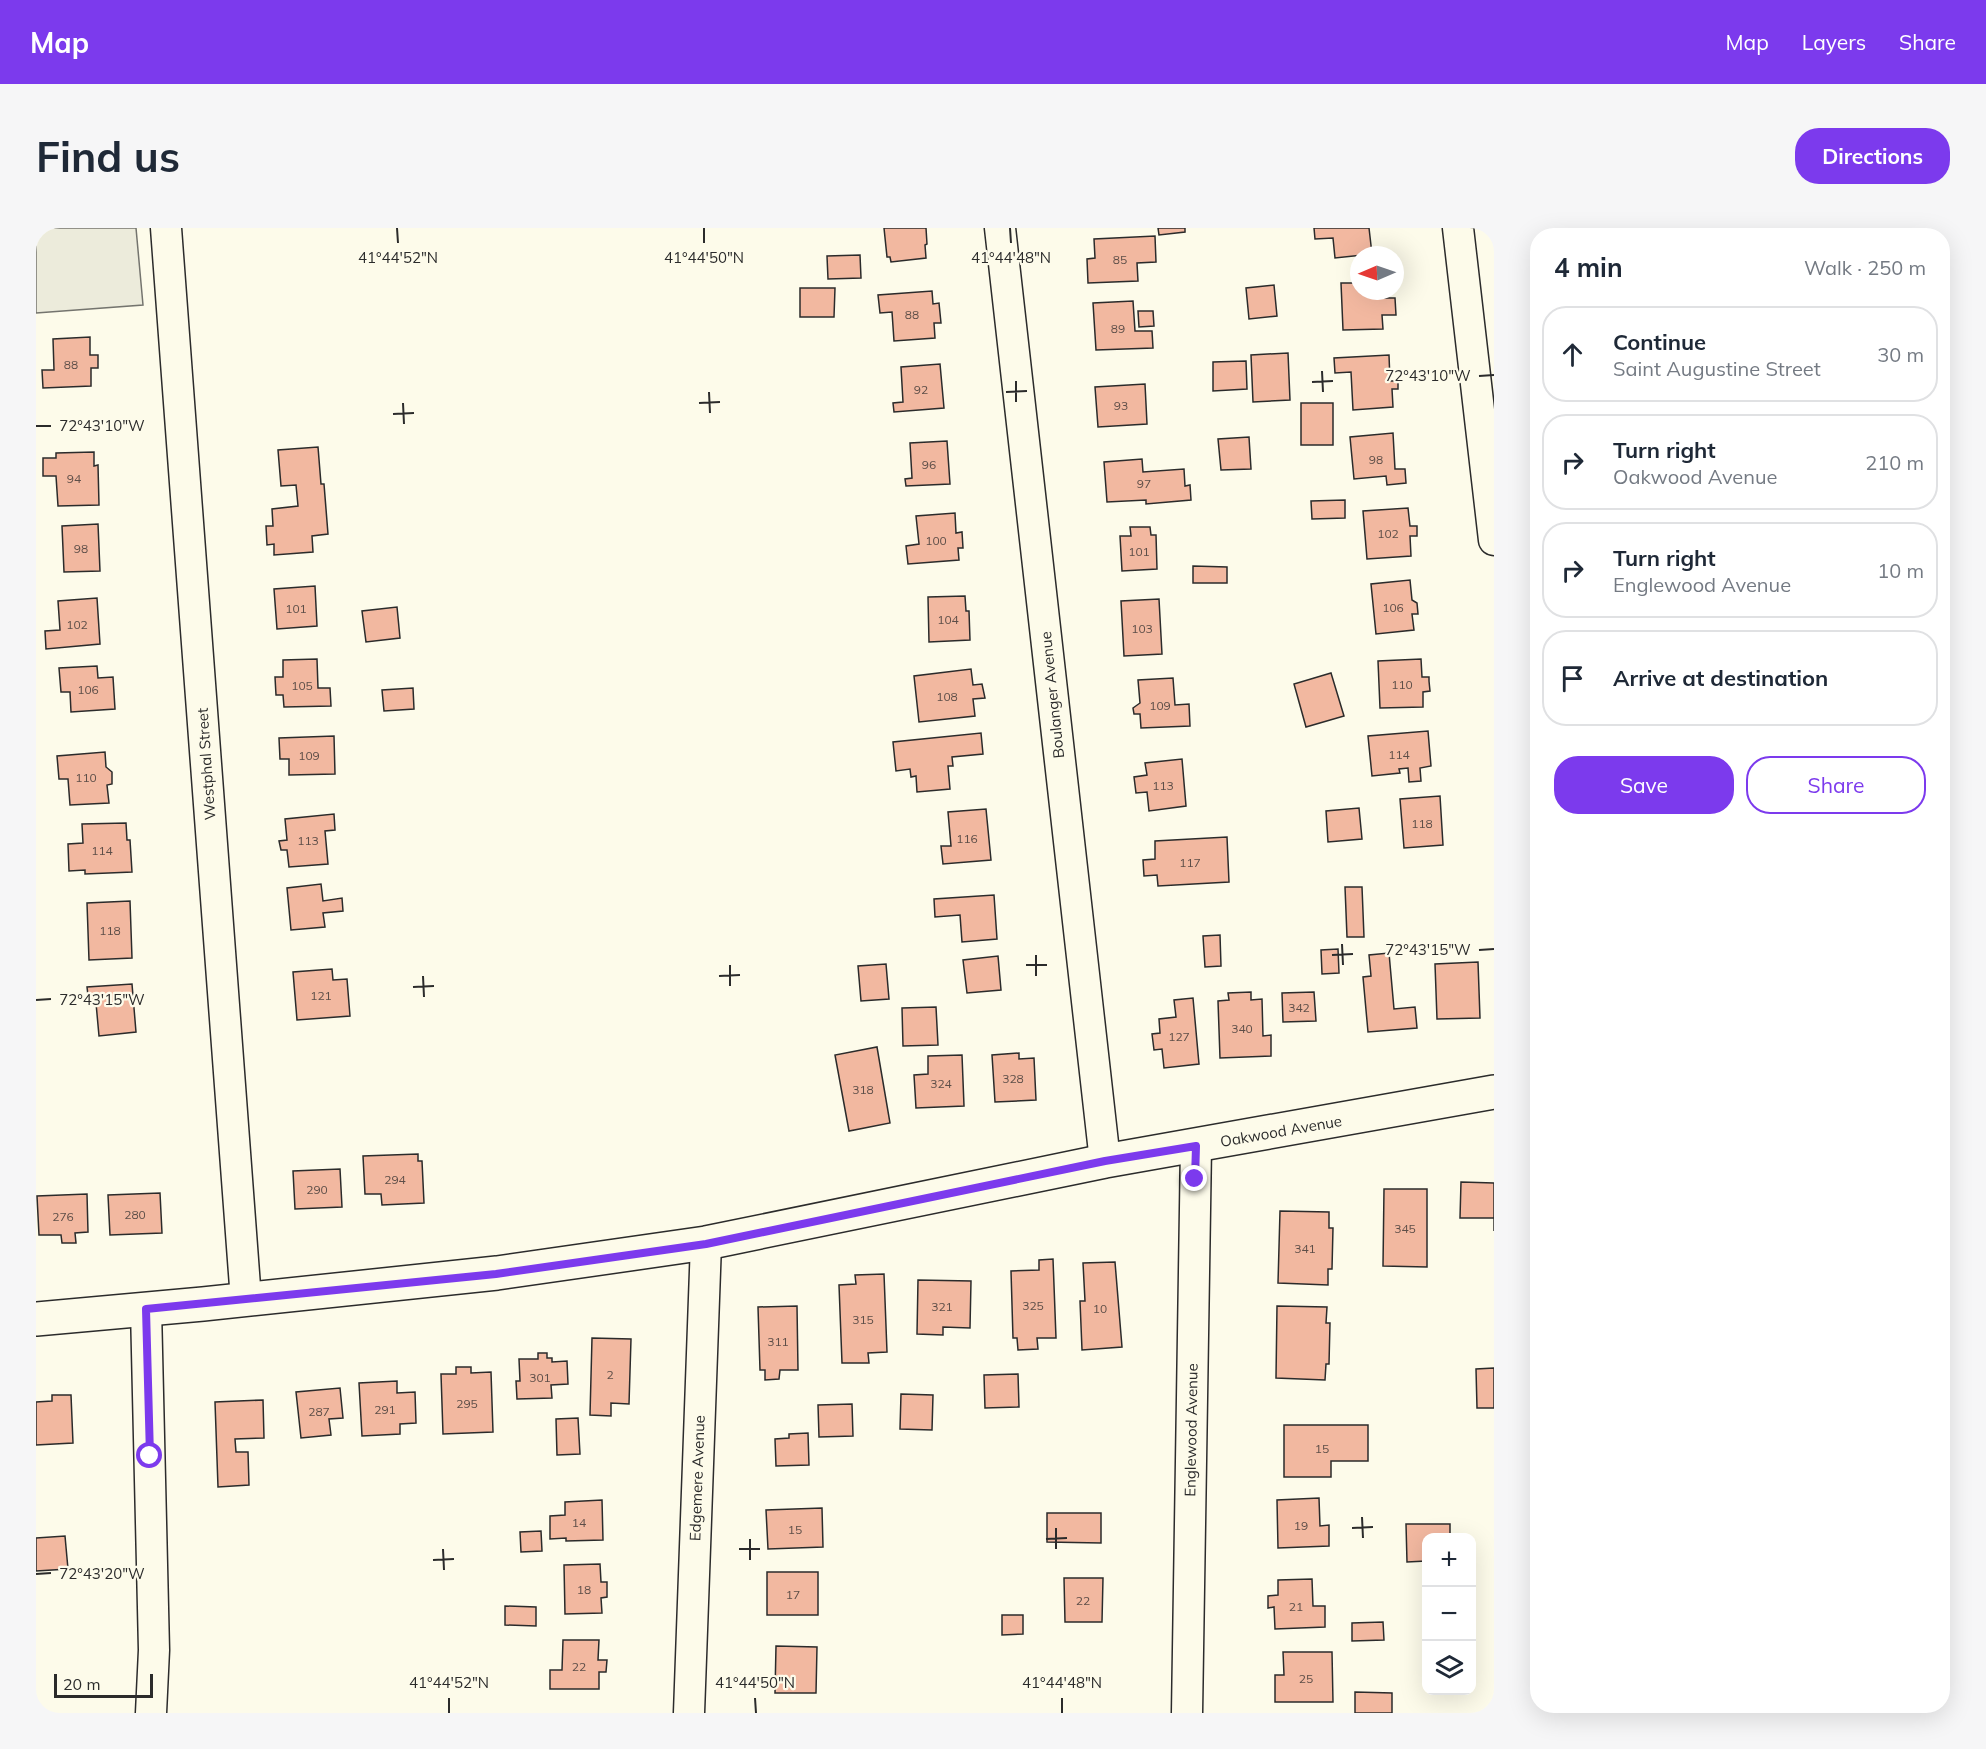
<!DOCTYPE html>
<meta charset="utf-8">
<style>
:root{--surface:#fff;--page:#f6f6f7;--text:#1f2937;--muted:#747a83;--line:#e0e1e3;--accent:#7c3aed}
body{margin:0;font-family:Mulish,sans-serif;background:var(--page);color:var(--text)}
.controls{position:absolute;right:18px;bottom:18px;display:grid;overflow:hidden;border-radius:12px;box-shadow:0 6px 24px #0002}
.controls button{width:54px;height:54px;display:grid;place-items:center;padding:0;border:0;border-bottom:2px solid var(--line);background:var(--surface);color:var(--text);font:30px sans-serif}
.compass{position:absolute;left:1314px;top:18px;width:54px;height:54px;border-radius:50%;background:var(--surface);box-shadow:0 6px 24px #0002;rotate:268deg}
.scale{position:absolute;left:18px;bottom:15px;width:99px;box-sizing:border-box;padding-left:6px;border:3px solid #2b2b2b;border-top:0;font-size:16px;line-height:21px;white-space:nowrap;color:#2b2b2b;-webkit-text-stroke:4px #fdfbea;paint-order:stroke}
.stop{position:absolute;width:18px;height:18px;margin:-14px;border:4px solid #7c3aed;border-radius:50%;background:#fff}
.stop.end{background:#7c3aed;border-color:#fff;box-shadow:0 2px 6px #0008}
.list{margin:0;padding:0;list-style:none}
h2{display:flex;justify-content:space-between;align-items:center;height:78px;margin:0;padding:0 24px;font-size:26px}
h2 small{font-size:20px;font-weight:400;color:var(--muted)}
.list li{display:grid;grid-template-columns:39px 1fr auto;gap:18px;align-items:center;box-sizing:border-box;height:96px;margin:0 12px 12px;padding:0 12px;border:2px solid var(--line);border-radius:24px}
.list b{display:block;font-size:22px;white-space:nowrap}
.list p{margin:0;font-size:20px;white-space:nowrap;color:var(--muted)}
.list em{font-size:20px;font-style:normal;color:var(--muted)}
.actions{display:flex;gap:12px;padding:18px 24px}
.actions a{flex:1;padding:14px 0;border:2px solid var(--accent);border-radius:24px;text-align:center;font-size:21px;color:var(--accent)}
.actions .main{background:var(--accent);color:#fff}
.icon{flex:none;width:33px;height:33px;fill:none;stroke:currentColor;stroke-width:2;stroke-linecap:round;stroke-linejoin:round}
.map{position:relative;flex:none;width:1458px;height:1485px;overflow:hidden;border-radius:24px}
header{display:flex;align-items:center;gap:36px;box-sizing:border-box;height:84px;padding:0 30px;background:var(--accent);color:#fff}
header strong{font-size:28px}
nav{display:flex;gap:33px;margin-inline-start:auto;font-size:21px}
.intro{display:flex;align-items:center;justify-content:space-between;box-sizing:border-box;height:144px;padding:0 36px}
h1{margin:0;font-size:42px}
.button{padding:15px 27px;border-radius:24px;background:var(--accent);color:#fff;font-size:21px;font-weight:700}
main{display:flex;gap:36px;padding:0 36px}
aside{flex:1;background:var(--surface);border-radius:24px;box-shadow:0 6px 24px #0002}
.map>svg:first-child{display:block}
.green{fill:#ecebdb;stroke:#74746e;stroke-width:1.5}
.building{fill:#f2b8a0;stroke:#2b2b2b;stroke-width:1.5}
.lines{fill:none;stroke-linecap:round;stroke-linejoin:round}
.street-casing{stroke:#2b2b2b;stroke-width:33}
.secondary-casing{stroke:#2b2b2b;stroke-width:36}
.street{stroke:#fdfbea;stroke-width:30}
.secondary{stroke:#fdfbea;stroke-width:33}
.route{stroke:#7c3aed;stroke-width:8}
.ticks{fill:none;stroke:#2b2b2b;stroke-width:2}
.labels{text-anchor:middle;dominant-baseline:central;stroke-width:4.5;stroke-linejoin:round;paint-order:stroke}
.number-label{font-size:12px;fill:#5d4e48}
.street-label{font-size:15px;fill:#2b2b2b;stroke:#fdfbea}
.ticks-label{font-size:15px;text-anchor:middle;fill:#2b2b2b;stroke:#fdfbea;stroke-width:4.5;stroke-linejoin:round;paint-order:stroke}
</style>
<header>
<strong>Map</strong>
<nav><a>Map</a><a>Layers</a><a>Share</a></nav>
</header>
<div class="intro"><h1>Find us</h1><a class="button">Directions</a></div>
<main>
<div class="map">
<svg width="1458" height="1485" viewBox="0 0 1458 1485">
<rect width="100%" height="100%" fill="#fdfbea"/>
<path class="green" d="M 0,0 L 100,0 L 107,77 L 0,85 Z"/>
<path class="building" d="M 848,0 L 890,0 L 891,16 L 889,17 L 890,30 L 855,34 L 854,29 L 851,29 Z
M 1122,0 L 1149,0 L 1149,4 L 1123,7 Z
M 1278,0 L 1333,0 L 1336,26 L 1299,30 L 1297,10 L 1279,11 Z
M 1119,8 L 1120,34 L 1101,35 L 1102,53 L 1052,55 L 1051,31 L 1059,30 L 1058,11 Z
M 824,27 L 825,50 L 792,51 L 791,28 Z
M 1305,55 L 1323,55 L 1323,63 L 1344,63 L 1344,70 L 1359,70 L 1360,87 L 1346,87 L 1347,101 L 1307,102 Z
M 1238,57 L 1241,88 L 1213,91 L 1210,60 Z
M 764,60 L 799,60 L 798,89 L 764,89 Z
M 896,63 L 897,76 L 903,75 L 905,95 L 898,95 L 899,110 L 858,113 L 856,84 L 844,85 L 842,67 Z
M 1097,73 L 1099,103 L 1116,103 L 1117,120 L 1060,122 L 1057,75 Z
M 1102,83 L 1117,83 L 1118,98 L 1103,99 Z
M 54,109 L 54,127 L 62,127 L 62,140 L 55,140 L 55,158 L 7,160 L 6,142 L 18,142 L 17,111 Z
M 1252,125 L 1254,172 L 1217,174 L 1215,127 Z
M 1353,127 L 1354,153 L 1362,153 L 1362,161 L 1356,161 L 1357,179 L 1317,182 L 1315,144 L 1299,145 L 1298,130 Z
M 1210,133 L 1211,161 L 1177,163 L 1177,134 Z
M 904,136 L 908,180 L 858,184 L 857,175 L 867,174 L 865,139 Z
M 1109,156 L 1111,196 L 1062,199 L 1059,159 Z
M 1265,175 L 1297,175 L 1297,217 L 1265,217 Z
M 1357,205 L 1359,241 L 1369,241 L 1370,255 L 1351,257 L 1350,248 L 1318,251 L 1314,209 Z
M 1213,209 L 1215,241 L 1185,242 L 1182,211 Z
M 911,213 L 914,256 L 870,258 L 869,251 L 876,250 L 874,215 Z
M 282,219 L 285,256 L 288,256 L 292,306 L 276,308 L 277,324 L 238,327 L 238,316 L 231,317 L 230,298 L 237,298 L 236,281 L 262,278 L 260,257 L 245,258 L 242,222 Z
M 58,224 L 58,238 L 62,237 L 63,277 L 22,278 L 20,248 L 7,248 L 7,230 L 20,230 L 20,225 Z
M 1106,231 L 1107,244 L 1148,241 L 1149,258 L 1154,257 L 1155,272 L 1110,276 L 1110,272 L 1071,274 L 1068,234 Z
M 1309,272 L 1309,290 L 1276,291 L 1275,273 Z
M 1372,280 L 1374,298 L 1381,298 L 1381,308 L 1374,308 L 1375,328 L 1331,331 L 1327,283 Z
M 919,285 L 920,305 L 926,304 L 927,320 L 922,320 L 923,332 L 872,336 L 870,318 L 883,316 L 880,288 Z
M 62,296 L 64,343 L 28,344 L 26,298 Z
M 1094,299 L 1114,299 L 1115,307 L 1120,307 L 1121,341 L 1086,343 L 1084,308 L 1095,308 Z
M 1157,338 L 1191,339 L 1191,355 L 1157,355 Z
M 1374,352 L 1376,372 L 1381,375 L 1382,386 L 1376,386 L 1378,402 L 1340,406 L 1335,356 Z
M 279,358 L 281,398 L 241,401 L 238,361 Z
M 929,368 L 930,383 L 933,383 L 934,412 L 893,414 L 892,369 Z
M 61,370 L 64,416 L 10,421 L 9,403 L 24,402 L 22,373 Z
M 1123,371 L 1126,426 L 1088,428 L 1085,373 Z
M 361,379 L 364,410 L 330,414 L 326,383 Z
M 281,431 L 282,460 L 294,460 L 295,478 L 248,479 L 247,467 L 240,467 L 239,449 L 247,449 L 247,432 Z
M 1385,431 L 1386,449 L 1393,449 L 1393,453 L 1394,463 L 1387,464 L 1387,479 L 1344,480 L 1342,433 Z
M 61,438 L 62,450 L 77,449 L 79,481 L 35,484 L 34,464 L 25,464 L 23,440 Z
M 935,441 L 937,457 L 946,456 L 949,470 L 937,471 L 939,488 L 883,494 L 878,448 Z
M 1295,445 L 1308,488 L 1270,499 L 1258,456 Z
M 1137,450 L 1139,477 L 1153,476 L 1154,498 L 1105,500 L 1104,486 L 1098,486 L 1097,480 L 1104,475 L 1102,452 Z
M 377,460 L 378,481 L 348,483 L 346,462 Z
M 1392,503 L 1395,538 L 1384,540 L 1385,553 L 1373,554 L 1372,540 L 1363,541 L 1364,545 L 1336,548 L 1332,508 Z
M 945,505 L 947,526 L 916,529 L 917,538 L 912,538 L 914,561 L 881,564 L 880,548 L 875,549 L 874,541 L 860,543 L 857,514 Z
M 298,508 L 299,546 L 253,547 L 253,531 L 244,531 L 243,510 Z
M 69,524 L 70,539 L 76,544 L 76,556 L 71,557 L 73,575 L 34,577 L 32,551 L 23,551 L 21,528 Z
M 1146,531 L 1150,578 L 1113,583 L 1111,564 L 1100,565 L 1098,549 L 1111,547 L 1109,535 Z
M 1404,568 L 1407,617 L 1368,620 L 1364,571 Z
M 1323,580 L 1326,611 L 1292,614 L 1290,583 Z
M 950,581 L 955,632 L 907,636 L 905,618 L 915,618 L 912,584 Z
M 298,586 L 299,602 L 289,603 L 292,636 L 253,639 L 251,622 L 245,622 L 243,613 L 251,612 L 249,591 Z
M 90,595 L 91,612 L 94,612 L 96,644 L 49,646 L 49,642 L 33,643 L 32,616 L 47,615 L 46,596 Z
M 1191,609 L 1193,654 L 1122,658 L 1121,647 L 1108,648 L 1107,632 L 1119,631 L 1119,613 Z
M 285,656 L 287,673 L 306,670 L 307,683 L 287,685 L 289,699 L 255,702 L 251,660 Z
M 1309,659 L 1326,659 L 1328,709 L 1311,709 Z
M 958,667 L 961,711 L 926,714 L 924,687 L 899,689 L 898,671 Z
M 94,673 L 96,730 L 53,732 L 51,675 Z
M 1184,707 L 1185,738 L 1169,739 L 1167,708 Z
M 1302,721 L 1303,745 L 1286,746 L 1285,722 Z
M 1353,725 L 1358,781 L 1379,779 L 1381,800 L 1332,804 L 1327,749 L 1335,748 L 1333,727 Z
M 962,728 L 965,762 L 931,765 L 927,732 Z
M 1442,734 L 1444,790 L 1401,791 L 1399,736 Z
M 850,736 L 853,771 L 825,773 L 822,738 Z
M 296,741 L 297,752 L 311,751 L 314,788 L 261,792 L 257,744 Z
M 96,756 L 100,804 L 63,808 L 60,775 L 53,776 L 51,759 Z
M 1215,764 L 1215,772 L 1226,771 L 1227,808 L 1235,807 L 1235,828 L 1184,830 L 1182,773 L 1193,772 L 1192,765 Z
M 1278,764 L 1280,793 L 1247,794 L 1246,765 Z
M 1157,770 L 1163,836 L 1128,840 L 1126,821 L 1118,822 L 1116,806 L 1124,805 L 1123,791 L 1140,789 L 1138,772 Z
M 900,779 L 902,817 L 867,818 L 866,780 Z
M 841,819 L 854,895 L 813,903 L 799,827 Z
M 983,825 L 983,831 L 998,830 L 1000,872 L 959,874 L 956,827 Z
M 926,827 L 928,878 L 880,880 L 878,847 L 892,846 L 892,828 Z
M 382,926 L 382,933 L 386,933 L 388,975 L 346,977 L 345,966 L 329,966 L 327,928 Z
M 304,941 L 306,979 L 259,981 L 257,943 Z
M 1425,954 L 1458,955 L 1458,1003 L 1458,990 L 1424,990 Z
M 1348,961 L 1391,961 L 1391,1039 L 1347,1038 Z
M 124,965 L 126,1005 L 74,1007 L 72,967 Z
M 51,966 L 52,1004 L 39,1005 L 40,1015 L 26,1015 L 25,1007 L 3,1007 L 1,968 Z
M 1244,983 L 1293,984 L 1293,1000 L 1297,1000 L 1296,1041 L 1292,1041 L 1292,1057 L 1242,1055 Z
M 1017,1031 L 1020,1110 L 1001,1110 L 1002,1121 L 982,1122 L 981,1110 L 977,1110 L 975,1043 L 1003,1042 L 1003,1032 Z
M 1079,1034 L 1086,1119 L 1046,1122 L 1044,1073 L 1049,1073 L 1047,1035 Z
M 848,1046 L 851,1124 L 832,1125 L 833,1135 L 806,1135 L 803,1057 L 820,1056 L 819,1047 Z
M 882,1052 L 935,1053 L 934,1100 L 907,1099 L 907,1107 L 881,1106 Z
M 761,1078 L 762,1142 L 744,1142 L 743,1151 L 729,1152 L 729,1142 L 724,1142 L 722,1079 Z
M 1241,1078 L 1291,1079 L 1290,1095 L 1294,1095 L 1293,1136 L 1290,1136 L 1289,1152 L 1240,1150 Z
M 556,1110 L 595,1111 L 593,1176 L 575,1175 L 575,1188 L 554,1187 Z
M 502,1125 L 511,1125 L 511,1130 L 516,1130 L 516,1134 L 531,1133 L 532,1156 L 515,1157 L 516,1170 L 481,1171 L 480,1153 L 484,1153 L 483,1131 L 502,1131 Z
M 420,1139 L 435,1139 L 435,1145 L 455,1144 L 457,1204 L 407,1206 L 405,1146 L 420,1146 Z
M 1458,1140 L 1458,1180 L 1441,1180 L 1440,1141 Z
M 982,1146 L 983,1179 L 949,1180 L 948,1147 Z
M 361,1153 L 361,1165 L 379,1164 L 380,1195 L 364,1196 L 364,1206 L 326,1208 L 323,1155 Z
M 304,1160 L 307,1190 L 293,1191 L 295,1207 L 265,1210 L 260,1164 Z
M 865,1166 L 897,1167 L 896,1202 L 864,1201 Z
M 16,1167 L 35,1167 L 37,1215 L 0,1217 L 0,1174 L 16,1173 Z
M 227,1172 L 228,1210 L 199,1211 L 200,1224 L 212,1224 L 213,1257 L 182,1259 L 179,1174 Z
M 816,1176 L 817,1208 L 783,1209 L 782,1177 Z
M 542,1190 L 544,1226 L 521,1227 L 520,1191 Z
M 1248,1197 L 1332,1197 L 1332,1233 L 1295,1233 L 1295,1249 L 1248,1249 Z
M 772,1205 L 773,1237 L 740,1238 L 739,1211 L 753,1210 L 753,1206 Z
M 1283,1270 L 1284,1298 L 1293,1297 L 1293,1318 L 1242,1320 L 1241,1272 Z
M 566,1272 L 567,1312 L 530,1313 L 530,1310 L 514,1311 L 514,1288 L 529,1287 L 529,1274 Z
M 786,1280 L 787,1319 L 732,1321 L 730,1282 Z
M 1011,1285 L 1065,1285 L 1065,1315 L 1011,1314 Z
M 1370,1296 L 1414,1296 L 1414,1310 L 1390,1310 L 1390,1333 L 1371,1334 Z
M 505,1303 L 506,1323 L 485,1324 L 484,1304 Z
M 29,1308 L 32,1341 L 0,1343 L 0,1310 Z
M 564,1336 L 565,1354 L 571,1354 L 571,1369 L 565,1370 L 566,1385 L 529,1386 L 528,1337 Z
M 731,1344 L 782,1344 L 782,1387 L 731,1387 Z
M 1028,1350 L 1067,1350 L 1066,1394 L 1029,1394 Z
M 1276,1351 L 1277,1378 L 1289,1378 L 1289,1399 L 1239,1401 L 1238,1379 L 1232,1380 L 1232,1368 L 1242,1367 L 1242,1352 Z
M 469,1378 L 500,1379 L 500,1398 L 469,1397 Z
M 966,1387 L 987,1387 L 987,1406 L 966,1407 Z
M 1347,1394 L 1348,1412 L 1316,1413 L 1316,1395 Z
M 527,1412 L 563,1412 L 562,1432 L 571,1432 L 570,1444 L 563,1444 L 563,1461 L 514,1461 L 514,1442 L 526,1442 Z
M 740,1418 L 781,1419 L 780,1465 L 739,1465 Z
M 1247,1424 L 1296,1424 L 1297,1474 L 1239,1474 L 1239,1447 L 1248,1447 Z
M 1319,1464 L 1356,1465 L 1356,1485 L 1319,1485 Z"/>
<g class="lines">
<defs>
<path id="street" d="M 130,0 L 210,1072
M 964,0 L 1069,933
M 1422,0 L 1458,312
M 110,1081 L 118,1422 L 115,1485
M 653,1485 L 670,1015
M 1151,1485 L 1160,918"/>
<path id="secondary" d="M 0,1091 L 167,1076 L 461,1045 L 670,1015 L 1069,933 L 1458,864"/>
</defs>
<use href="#street" class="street-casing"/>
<use href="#secondary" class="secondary-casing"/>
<use href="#street" class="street"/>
<use href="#secondary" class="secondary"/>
</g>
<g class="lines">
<path class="route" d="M 114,1228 L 110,1081 L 460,1046 L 670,1016 L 1069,933 L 1160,918 L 1159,951"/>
</g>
<path class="ticks" d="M 361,0 L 362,15M 668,0 L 668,15M 974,0 L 975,15M 1286,143 L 1287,164M 1443,148 L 1458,147M 980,153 L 980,174M 1276,154 L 1297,153M 673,164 L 674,185M 970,164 L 991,163M 367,175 L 368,196M 663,175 L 684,174M 357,186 L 378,185M 0,198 L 15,198M 1306,716 L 1307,737M 1443,722 L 1458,721M 1000,727 L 1000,748M 1296,727 L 1317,726M 694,737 L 694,758M 990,737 L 1011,737M 387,748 L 388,769M 683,748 L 704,747M 377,759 L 398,758M 0,772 L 15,771M 1326,1289 L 1327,1310M 1020,1300 L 1020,1321M 1316,1300 L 1337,1299M 714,1311 L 714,1332M 1010,1311 L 1031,1310M 407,1321 L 408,1342M 703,1321 L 724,1321M 397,1332 L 418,1331M 0,1346 L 15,1345M 413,1470 L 413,1485M 719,1470 L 720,1485M 1026,1470 L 1026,1485"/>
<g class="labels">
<g class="number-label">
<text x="1084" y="31">85</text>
<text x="876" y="86">88</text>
<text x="1082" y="100">89</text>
<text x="35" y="136">88</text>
<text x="885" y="161">92</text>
<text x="1085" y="177">93</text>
<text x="1340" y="231">98</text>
<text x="893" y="236">96</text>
<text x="38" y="250">94</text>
<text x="1108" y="255">97</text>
<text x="1352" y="305">102</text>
<text x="900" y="312">100</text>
<text x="45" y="320">98</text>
<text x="1103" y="323">101</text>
<text x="1357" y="379">106</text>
<text x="260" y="380">101</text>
<text x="912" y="391">104</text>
<text x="41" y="396">102</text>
<text x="1106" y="400">103</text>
<text x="1366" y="456">110</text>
<text x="266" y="457">105</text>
<text x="52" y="461">106</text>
<text x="911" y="468">108</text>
<text x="1124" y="477">109</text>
<text x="1363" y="526">114</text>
<text x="273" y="527">109</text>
<text x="50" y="549">110</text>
<text x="1127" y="557">113</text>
<text x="1386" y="595">118</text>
<text x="931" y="610">116</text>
<text x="272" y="612">113</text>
<text x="66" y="622">114</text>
<text x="1154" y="634">117</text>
<text x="74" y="702">118</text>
<text x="285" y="767">121</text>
<text x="1263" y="779">342</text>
<text x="1206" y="800">340</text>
<text x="1143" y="808">127</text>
<text x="977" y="850">328</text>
<text x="905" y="855">324</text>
<text x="827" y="861">318</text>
<text x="359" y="951">294</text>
<text x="281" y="961">290</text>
<text x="99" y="986">280</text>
<text x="27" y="988">276</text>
<text x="1369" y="1000">345</text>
<text x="1269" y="1020">341</text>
<text x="997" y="1077">325</text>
<text x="906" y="1078">321</text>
<text x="1064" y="1080">10</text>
<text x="827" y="1091">315</text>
<text x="742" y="1113">311</text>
<text x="574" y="1146">2</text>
<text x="504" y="1149">301</text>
<text x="431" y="1175">295</text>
<text x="349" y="1181">291</text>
<text x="283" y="1183">287</text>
<text x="1286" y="1220">15</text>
<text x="543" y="1294">14</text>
<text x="1265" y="1297">19</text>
<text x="759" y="1301">15</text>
<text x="548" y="1361">18</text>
<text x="757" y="1366">17</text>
<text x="1047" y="1372">22</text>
<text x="1260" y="1378">21</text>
<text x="543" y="1438">22</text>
<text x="1270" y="1450">25</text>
</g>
<g class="street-label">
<text transform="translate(1016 467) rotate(-96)">Boulanger Avenue</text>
<text transform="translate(170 536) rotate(-94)">Westphal Street</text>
<text transform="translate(1245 903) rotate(-10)">Oakwood Avenue</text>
<text transform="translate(1155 1202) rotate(-89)">Englewood Avenue</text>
<text transform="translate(661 1250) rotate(-88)">Edgemere Avenue</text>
</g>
</g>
<g class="ticks-label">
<text x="362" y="35">41°44'52"N</text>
<text x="668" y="35">41°44'50"N</text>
<text x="975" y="35">41°44'48"N</text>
<text x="1392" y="153">72°43'10"W</text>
<text x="66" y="203">72°43'10"W</text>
<text x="1392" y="727">72°43'15"W</text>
<text x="66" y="777">72°43'15"W</text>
<text x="66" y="1351">72°43'20"W</text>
<text x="413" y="1460">41°44'52"N</text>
<text x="719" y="1460">41°44'50"N</text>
<text x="1026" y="1460">41°44'48"N</text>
</g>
</svg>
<div class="controls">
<button>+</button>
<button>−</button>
<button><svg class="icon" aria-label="layers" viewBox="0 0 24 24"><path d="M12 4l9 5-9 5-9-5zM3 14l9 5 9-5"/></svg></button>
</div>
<svg class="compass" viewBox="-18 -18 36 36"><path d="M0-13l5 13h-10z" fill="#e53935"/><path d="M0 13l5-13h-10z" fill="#747a83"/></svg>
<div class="scale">20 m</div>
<div class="stop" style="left:114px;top:1228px"></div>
<div class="stop end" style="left:1159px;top:951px"></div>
</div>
<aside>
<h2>4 min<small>Walk · 250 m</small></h2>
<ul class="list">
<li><svg class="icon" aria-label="ahead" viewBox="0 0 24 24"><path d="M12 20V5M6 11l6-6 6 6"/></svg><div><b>Continue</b><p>Saint Augustine Street</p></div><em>30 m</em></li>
<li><svg class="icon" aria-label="right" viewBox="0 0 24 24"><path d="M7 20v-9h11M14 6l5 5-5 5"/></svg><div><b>Turn right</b><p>Oakwood Avenue</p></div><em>210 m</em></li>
<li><svg class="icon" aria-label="right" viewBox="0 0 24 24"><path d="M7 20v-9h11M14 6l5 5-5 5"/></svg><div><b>Turn right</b><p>Englewood Avenue</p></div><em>10 m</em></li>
<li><svg class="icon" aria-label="arrive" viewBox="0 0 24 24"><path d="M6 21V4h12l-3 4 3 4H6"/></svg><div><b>Arrive at destination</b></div></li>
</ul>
<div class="actions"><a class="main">Save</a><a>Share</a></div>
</aside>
</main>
